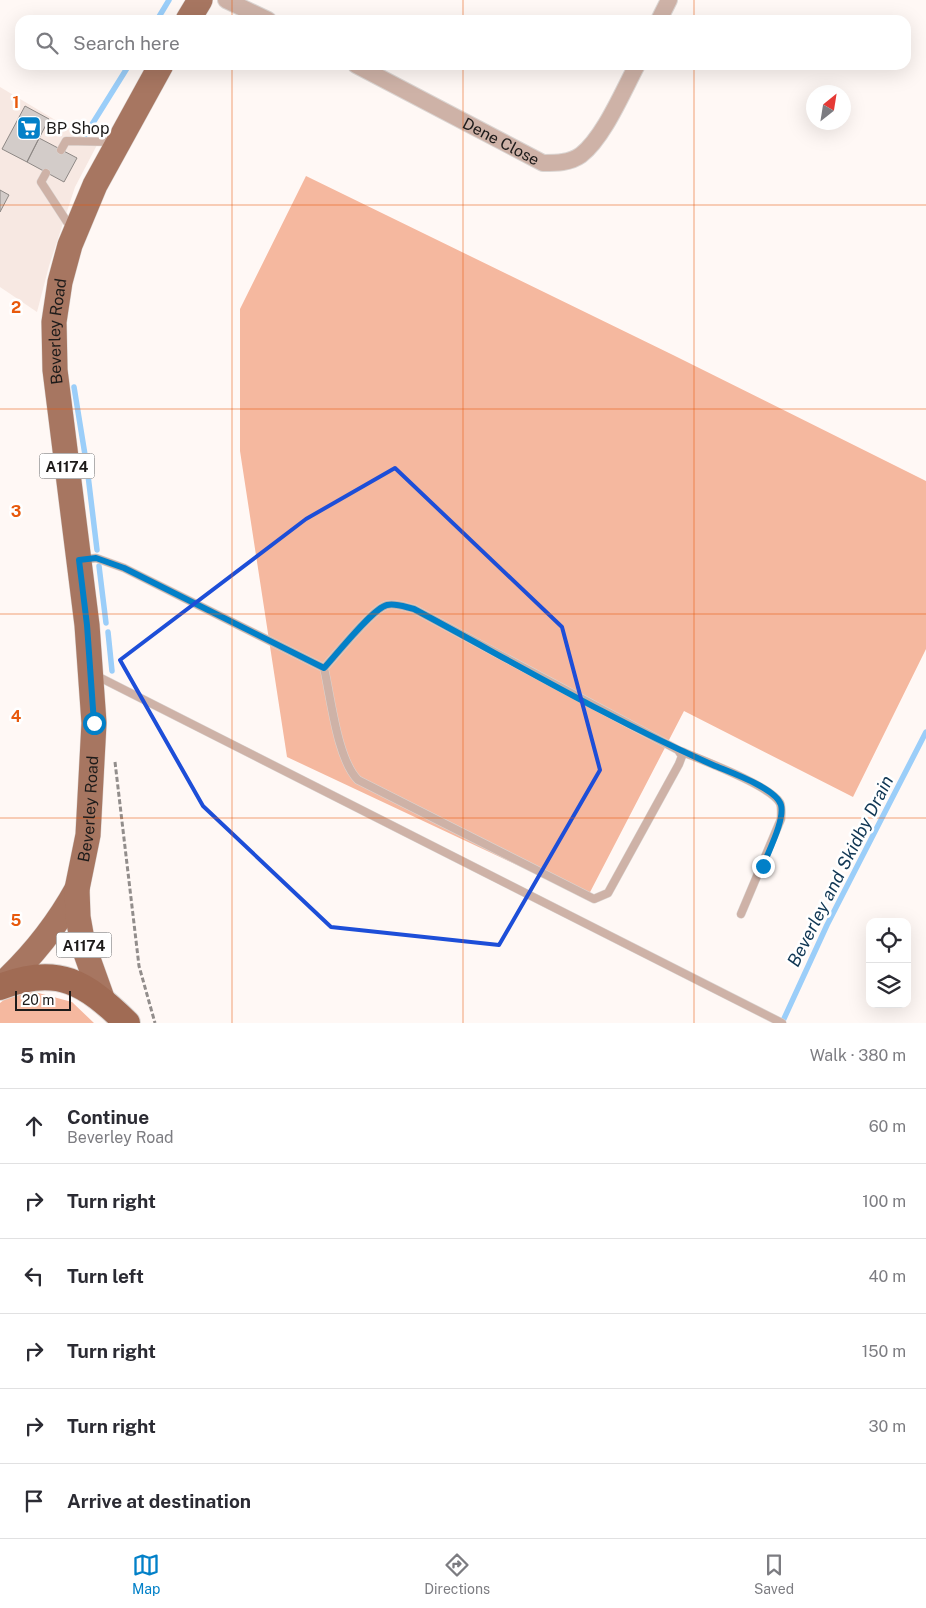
<!DOCTYPE html>
<meta charset="utf-8">
<style>
:root{--surface:#fff;--page:#f7f7f7;--text:#2b2b33;--muted:#7c7c81;--line:#e1e1e2;--accent:#0280c8}
body{margin:0;font-family:"Public Sans",sans-serif;background:var(--page);color:var(--text)}
.controls{position:absolute;right:15px;bottom:15px;display:grid;overflow:hidden;border-radius:10px;box-shadow:0 5px 20px #0002}
.controls button{width:45px;height:45px;display:grid;place-items:center;padding:0;border:0;border-bottom:1px solid var(--line);background:var(--surface);color:var(--text);font:25px sans-serif}
.compass{position:absolute;left:806px;top:85px;width:45px;height:45px;border-radius:50%;background:var(--surface);box-shadow:0 5px 20px #0002;rotate:30deg}
.scale{position:absolute;left:15px;bottom:12px;width:56px;box-sizing:border-box;padding-left:5px;border:2px solid #1d1b1a;border-top:0;font-size:14px;line-height:18px;white-space:nowrap;color:#1d1b1a;-webkit-text-stroke:4px #fff;paint-order:stroke}
.stop{position:absolute;width:15px;height:15px;margin:-11px;border:4px solid #0280c8;border-radius:50%;background:#fff}
.stop.end{background:#0280c8;border-color:#fff;box-shadow:0 1px 5px #0008}
.list{margin:0;padding:0;list-style:none}
h2{display:flex;justify-content:space-between;align-items:center;height:65px;margin:0;padding:0 20px;font-size:21px}
h2 small{font-size:16px;font-weight:400;color:var(--muted)}
.list li{display:grid;grid-template-columns:32px 1fr auto;gap:15px;align-items:center;box-sizing:border-box;height:75px;padding:0 20px;border-top:1px solid var(--line)}
.list b{display:block;font-size:19px;white-space:nowrap}
.list p{margin:0;font-size:16px;white-space:nowrap;color:var(--muted)}
.list em{font-size:16px;font-style:normal;color:var(--muted)}
.icon{flex:none;width:28px;height:28px;fill:none;stroke:currentColor;stroke-width:2;stroke-linecap:round;stroke-linejoin:round}
.map{position:relative;flex:none;width:926px;height:1023px;overflow:hidden}
.search{position:absolute;background:var(--surface);box-shadow:0 5px 20px #0002;left:15px;right:15px;top:15px;height:55px;display:flex;align-items:center;gap:12px;box-sizing:border-box;padding:0 18px;border-radius:15px;color:var(--muted);font-size:19px}
.sheet{height:515px;background:var(--surface)}
nav{display:flex;justify-content:space-around;align-items:center;box-sizing:border-box;height:70px;border-top:1px solid var(--line);background:var(--surface);font-size:14px;color:var(--muted)}
nav a{display:grid;justify-items:center;gap:2px}
nav .on{color:var(--accent)}
.map>svg:first-child{display:block}
.built{fill:#f7e8e2}
.green{fill:#f5b89f}
.lines{fill:none;stroke-linecap:round;stroke-linejoin:round}
.stream{stroke:#9bcef9;stroke-width:5.5}
.building{fill:#d3ccc9;stroke:#8e8885}
.service-casing{stroke:#dbd5d2;stroke-width:9}
.minor-casing{stroke:#dbd5d2;stroke-width:18}
.primary-casing{stroke:#dbd5d2;stroke-width:26}
.trunk-casing{stroke:#dbd5d2;stroke-width:28}
.path{stroke:#928d8b;stroke-width:3;stroke-dasharray:5 2.5;stroke-linecap:butt}
.service{stroke:#ceb2a7;stroke-width:8}
.minor{stroke:#ceb2a7;stroke-width:16}
.primary{stroke:#a77661;stroke-width:25}
.trunk{stroke:#a06b54;stroke-width:26}
.route{stroke:#0280c8;stroke-width:6}
.marked{fill:none;stroke:#1d4ed8;stroke-width:4;stroke-linejoin:round}
.grid{fill:none;stroke:#e8590c;stroke-width:1;stroke-opacity:0.55}
.labels{text-anchor:middle;dominant-baseline:central;stroke-width:5;stroke-linejoin:round;paint-order:stroke}
.shield{fill:#fff;stroke:#615f5f;stroke-width:1}
.shield-label{font-size:15px;font-weight:bold;fill:#1d1b1a}
.poi-label{font-size:16px;fill:#1d1b1a;stroke:#fff;text-anchor:start}
.street-label{font-size:16px;fill:#1d1b1a;stroke:#fff}
.water-label{font-size:18px;font-style:italic;fill:#0f3653;stroke:#fff}
.grid-label{font-size:16px;text-anchor:middle;font-weight:bold;fill:#e8590c;stroke:#fff;stroke-width:5;stroke-linejoin:round;paint-order:stroke}
</style>
<div class="map">
<svg width="926" height="1023" viewBox="0 0 926 1023">
<rect width="100%" height="100%" fill="#fff8f5"/>
<path class="built" d="M 0,87 L 97,145 L 75,187 L 49,266 L 37,312 L 0,287 Z"/>
<path class="green" d="M 306,176 L 673,355 L 926,481 L 926,649 L 853,797 L 684,711 L 587,898 L 287,757 L 240,451 L 240,309 Z
M 31,991 L 72,1002 L 94,1023 L 0,1023 L 0,1003 L 5,999 Z"/>
<g class="lines">
<path class="stream" d="M 157,20 L 169,0
M 86,134 L 129,65
M 74,387 L 86,461
M 87,467 L 97,550
M 99,566 L 106,623
M 108,632 L 112,671
M 782,1023 L 827,925 L 926,732"/>
</g>
<path class="building" d="M 25,106 L 49,119 L 27,162 L 2,149 Z
M 39,138 L 77,158 L 64,182 L 27,162 Z
M 0,190 L 9,195 L 0,212 Z"/>
<g class="lines">
<defs>
<path id="service" d="M 61,150 L 66,141 L 115,142
M 46,173 L 41,182 L 71,228
M 81,560 L 96,558 L 124,568 L 324,668 C 336,655 373,608 387,605 C 396,603 405,607 414,609 L 678,750 L 682,756 L 679,764 L 608,893 L 594,899 L 358,780 C 337,759 331,698 324,668
M 95,675 L 782,1023
M 678,750 C 699,759 770,785 780,803 C 782,807 781,814 781,819 L 741,914"/>
<g id="minor">
<path d="M 226,0 L 268,20"/>
<path d="M 659,20 L 669,0"/>
<path id="s1" d="M 356,65 L 543,163 C 556,163 570,163 581,155 C 604,137 623,91 637,65"/>
</g>
<g id="primary">
<path d="M 188,20 L 200,0"/>
<path d="M 0,986 C 32,957 56,927 77,889"/>
<path id="s2" d="M 102,998 L 83,945 L 78,917 L 77,889 L 88,835 L 94,723 L 87,625 L 55,370 L 54,322 L 60,282 L 70,245 L 95,185 L 161,65"/>
</g>
<path id="trunk" d="M 0,987 C 58,964 86,983 127,1023"/>
</defs>
<use href="#service" class="service-casing"/>
<use href="#minor" class="minor-casing"/>
<use href="#primary" class="primary-casing"/>
<use href="#trunk" class="trunk-casing"/>
<path class="path" d="M 115,762 L 139,966 L 155,1023"/>
<use href="#service" class="service"/>
<use href="#minor" class="minor"/>
<use href="#primary" class="primary"/>
<use href="#trunk" class="trunk"/>
</g>
<g class="lines">
<path class="route" d="M 94,723 L 87,625 L 79,560 L 96,558 L 124,568 L 324,668 C 336,655 373,608 387,605 C 396,603 405,607 414,609 C 513,662 611,720 713,765 C 729,772 776,788 781,805 C 785,820 768,852 763,866"/>
</g>
<path class="marked" d="M 395,468 L 562,627 L 600,770 L 499,945 L 331,927 L 203,806 L 120,660 L 306,519 Z"/>
<path class="grid" d="M 232,0 L 232,20M 463,0 L 463,20M 694,0 L 694,20M 232,65 L 232,1023M 463,65 L 463,1023M 694,65 L 694,1023M 0,205 L 926,205M 0,409 L 926,409M 0,614 L 926,614M 0,818 L 926,818"/>
<defs>
<symbol id="supermarket-square" viewBox="-11 -11 22 22"><rect x="-9" y="-9" width="18" height="18" rx="4" fill="#0280c8" stroke="#fff"/><path d="M-6-5.5h2.5l.6 2H6L4.5 2H-2.5L-4.4-4H-6ZM-1.5 3.2a1.3 1.3 0 1 0 .1 0ZM3 3.2a1.3 1.3 0 1 0 .1 0Z" fill="#fff"/></symbol>
</defs>
<g fill-rule="evenodd">
<use href="#supermarket-square" x="15" y="114" width="28" height="28"/>
</g>
<g class="labels">
<g class="shield">
<rect x="39.5" y="453.5" width="55" height="25" rx="4"/>
<rect x="56.5" y="932.5" width="55" height="25" rx="4"/>
</g>
<g class="shield-label">
<text x="67" y="466">A1174</text>
<text x="84" y="945">A1174</text>
</g>
<g class="poi-label">
<text x="46" y="128">BP Shop</text>
</g>
<g class="street-label">
<text stroke="none"><textPath href="#s1" startOffset="164">Dene Close</textPath></text>
<text stroke="none"><textPath href="#s2" startOffset="674">Beverley Road</textPath></text>
<text stroke="none"><textPath href="#s2" startOffset="194">Beverley Road</textPath></text>
</g>
<g class="water-label">
<text transform="translate(840 871) rotate(-63)">Beverley and Skidby Drain</text>
</g>
</g>
<g class="grid-label">
<text x="16" y="108">1</text>
<text x="16" y="313">2</text>
<text x="16" y="517">3</text>
<text x="16" y="722">4</text>
<text x="16" y="926">5</text>
</g>
</svg>
<div class="controls">
<button><svg class="icon" aria-label="locate" viewBox="0 0 24 24"><circle cx="12" cy="12" r="6"/><path d="M12 2v4M12 18v4M2 12h4M18 12h4"/></svg></button>
<button><svg class="icon" aria-label="layers" viewBox="0 0 24 24"><path d="M12 4l9 5-9 5-9-5zM3 14l9 5 9-5"/></svg></button>
</div>
<svg class="compass" viewBox="-18 -18 36 36"><path d="M0-13l5 13h-10z" fill="#e53935"/><path d="M0 13l5-13h-10z" fill="#7c7c81"/></svg>
<div class="scale">20 m</div>
<div class="stop" style="left:94px;top:723px"></div>
<div class="stop end" style="left:763px;top:866px"></div>
<div class="search"><svg class="icon" aria-label="search" viewBox="0 0 24 24"><circle cx="10" cy="10" r="6"/><path d="M15 15l6 6"/></svg>Search here</div>
</div>
<section class="sheet">
<h2>5 min<small>Walk · 380 m</small></h2>
<ul class="list">
<li><svg class="icon" aria-label="ahead" viewBox="0 0 24 24"><path d="M12 20V5M6 11l6-6 6 6"/></svg><div><b>Continue</b><p>Beverley Road</p></div><em>60 m</em></li>
<li><svg class="icon" aria-label="right" viewBox="0 0 24 24"><path d="M7 20v-9h11M14 6l5 5-5 5"/></svg><div><b>Turn right</b></div><em>100 m</em></li>
<li><svg class="icon" aria-label="left" viewBox="0 0 24 24"><path d="M17 20v-9H6M10 6l-5 5 5 5"/></svg><div><b>Turn left</b></div><em>40 m</em></li>
<li><svg class="icon" aria-label="right" viewBox="0 0 24 24"><path d="M7 20v-9h11M14 6l5 5-5 5"/></svg><div><b>Turn right</b></div><em>150 m</em></li>
<li><svg class="icon" aria-label="right" viewBox="0 0 24 24"><path d="M7 20v-9h11M14 6l5 5-5 5"/></svg><div><b>Turn right</b></div><em>30 m</em></li>
<li><svg class="icon" aria-label="arrive" viewBox="0 0 24 24"><path d="M6 21V4h12l-3 4 3 4H6"/></svg><div><b>Arrive at destination</b></div></li>
</ul>
</section>
<nav>
<a class="on"><svg class="icon" aria-label="map" viewBox="0 0 24 24"><path d="M3 6l6-2 6 2 6-2v14l-6 2-6-2-6 2zM9 4v14M15 6v14"/></svg>Map</a>
<a><svg class="icon" aria-label="directions" viewBox="0 0 24 24"><path d="M12 3l9 9-9 9-9-9zM9 14v-3h6M13 9l2 2-2 2"/></svg>Directions</a>
<a><svg class="icon" aria-label="saved" viewBox="0 0 24 24"><path d="M7 4h10v16l-5-4-5 4z"/></svg>Saved</a>
</nav>
